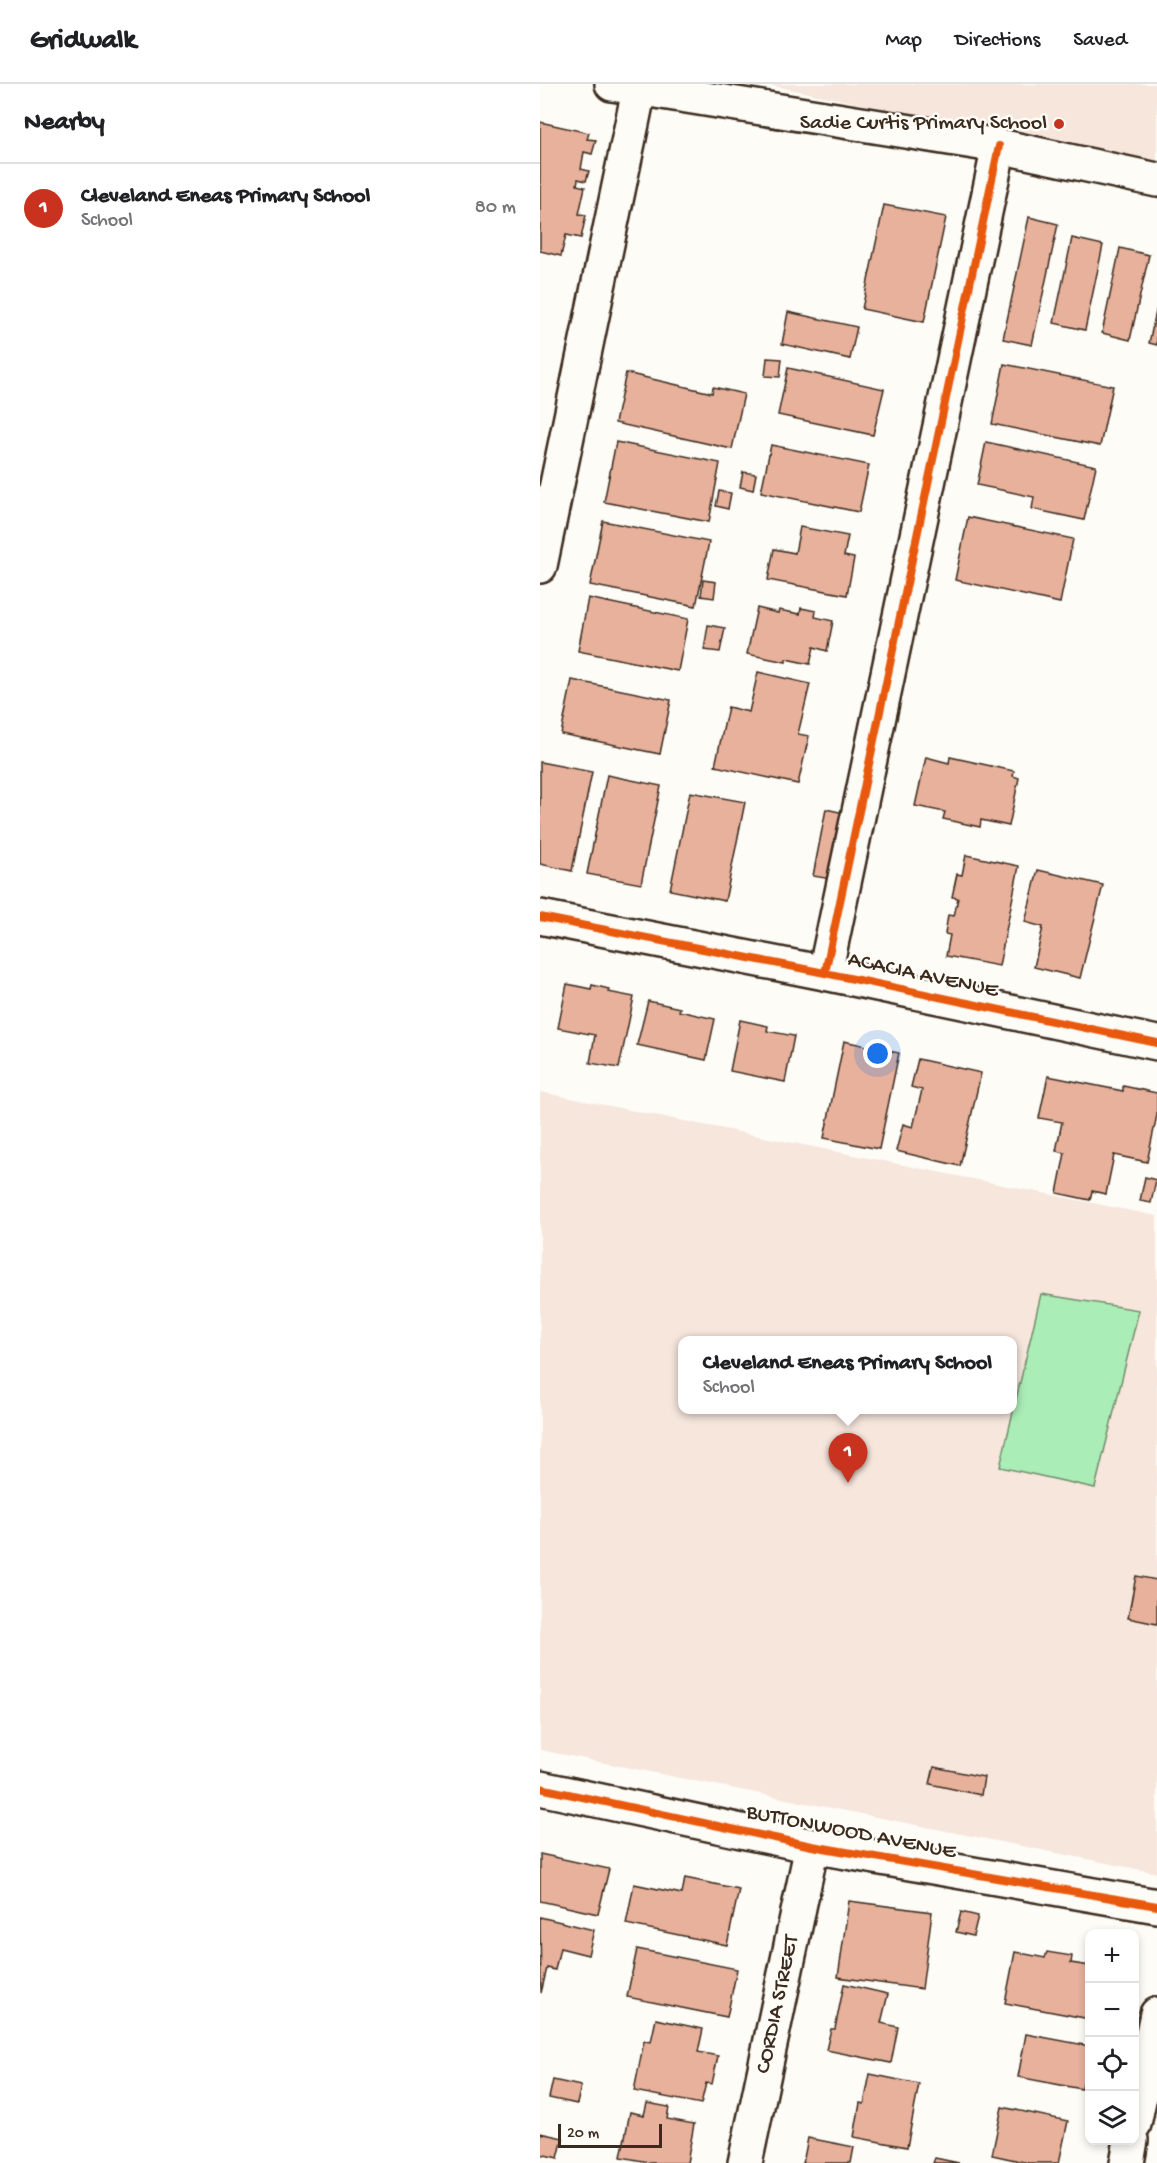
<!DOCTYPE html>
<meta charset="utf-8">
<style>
:root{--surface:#fff;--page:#f6f6f6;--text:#202124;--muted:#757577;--line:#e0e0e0;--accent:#c8321e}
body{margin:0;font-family:"Gochi Hand",sans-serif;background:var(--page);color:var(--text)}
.controls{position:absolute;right:18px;bottom:18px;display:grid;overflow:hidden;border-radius:12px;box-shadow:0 3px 9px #0003}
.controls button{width:54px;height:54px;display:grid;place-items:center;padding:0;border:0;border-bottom:2px solid var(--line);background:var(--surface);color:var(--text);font:30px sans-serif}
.scale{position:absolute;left:18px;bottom:15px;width:104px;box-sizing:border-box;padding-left:6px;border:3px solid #3b2a1e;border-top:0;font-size:16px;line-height:21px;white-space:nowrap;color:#3b2a1e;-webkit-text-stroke:4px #fdfcf7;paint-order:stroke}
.you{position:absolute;left:338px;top:970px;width:21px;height:21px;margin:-15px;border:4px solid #fff;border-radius:50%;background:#1a73e8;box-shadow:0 0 0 9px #1a73e833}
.badge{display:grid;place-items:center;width:39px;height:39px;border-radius:50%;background:var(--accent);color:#fff;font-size:20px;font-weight:700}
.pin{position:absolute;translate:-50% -50px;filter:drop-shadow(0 2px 3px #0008)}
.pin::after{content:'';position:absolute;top:32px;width:21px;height:18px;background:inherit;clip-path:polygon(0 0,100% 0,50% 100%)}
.popup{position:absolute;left:138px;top:1252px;width:339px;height:78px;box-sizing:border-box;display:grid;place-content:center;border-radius:12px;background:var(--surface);filter:drop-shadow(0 2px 4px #0005);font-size:20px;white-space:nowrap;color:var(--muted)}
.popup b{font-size:22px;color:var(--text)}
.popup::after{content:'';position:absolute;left:50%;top:100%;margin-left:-12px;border:12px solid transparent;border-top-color:var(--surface)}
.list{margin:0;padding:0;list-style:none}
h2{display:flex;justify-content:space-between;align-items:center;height:78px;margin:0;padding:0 24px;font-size:26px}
h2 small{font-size:20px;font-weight:400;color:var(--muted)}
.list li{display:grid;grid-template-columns:39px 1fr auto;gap:18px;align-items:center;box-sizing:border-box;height:90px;padding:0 24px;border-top:2px solid var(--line)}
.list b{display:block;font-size:22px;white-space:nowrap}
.list p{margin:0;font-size:20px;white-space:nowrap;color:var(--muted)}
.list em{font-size:20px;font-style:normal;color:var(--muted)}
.icon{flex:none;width:33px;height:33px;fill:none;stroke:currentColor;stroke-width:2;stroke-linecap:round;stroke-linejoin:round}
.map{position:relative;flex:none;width:617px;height:2079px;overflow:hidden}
header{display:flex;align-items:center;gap:36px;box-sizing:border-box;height:84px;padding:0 30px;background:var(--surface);border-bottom:2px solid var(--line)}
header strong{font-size:28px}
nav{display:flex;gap:33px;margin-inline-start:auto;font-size:21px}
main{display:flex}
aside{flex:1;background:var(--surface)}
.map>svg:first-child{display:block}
.built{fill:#f6e6dc;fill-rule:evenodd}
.green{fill:#aaedb7;stroke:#728c6a;stroke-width:1.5}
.building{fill:#e7b19c;stroke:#3b2a1e;stroke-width:1.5}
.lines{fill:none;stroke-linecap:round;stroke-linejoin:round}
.minor-casing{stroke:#3b2a1e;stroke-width:38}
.minor{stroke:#fdfcf7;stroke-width:33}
.cycleway-casing{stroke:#fdfcf7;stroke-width:11}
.cycleway{stroke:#e8590c;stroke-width:8}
.poi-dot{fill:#c8321e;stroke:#fdfcf7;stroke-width:2}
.labels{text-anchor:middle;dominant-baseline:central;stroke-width:5;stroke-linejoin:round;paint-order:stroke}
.poi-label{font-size:22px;fill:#3b2a1e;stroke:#fdfcf7;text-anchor:end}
.street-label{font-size:22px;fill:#3b2a1e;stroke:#fdfcf7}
</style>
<header>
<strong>Gridwalk</strong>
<nav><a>Map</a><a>Directions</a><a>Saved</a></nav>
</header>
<main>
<aside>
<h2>Nearby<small></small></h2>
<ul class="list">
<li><span class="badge">1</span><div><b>Cleveland Eneas Primary School</b><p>School</p></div><em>80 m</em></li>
</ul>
</aside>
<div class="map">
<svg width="617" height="2079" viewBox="0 0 617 2079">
<rect width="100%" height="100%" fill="#fdfcf7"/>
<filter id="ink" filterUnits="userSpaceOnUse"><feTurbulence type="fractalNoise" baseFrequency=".0167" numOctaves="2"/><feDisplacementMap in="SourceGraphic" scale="12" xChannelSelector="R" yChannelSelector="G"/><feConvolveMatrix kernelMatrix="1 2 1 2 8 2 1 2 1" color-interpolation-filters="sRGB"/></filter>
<g filter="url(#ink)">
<path class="built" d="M 225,0 L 617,0 L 617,81 Z
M 0,1008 L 617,1132 L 617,1789 L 0,1666 ZM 143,1256 L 473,1256 L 473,1326 L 143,1326 Z"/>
<path class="green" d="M 501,1210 L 599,1226 L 555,1404 L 460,1383 Z"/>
<path class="building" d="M 0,38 L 49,49 L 47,55 L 56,56 L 52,70 L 44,68 L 41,85 L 49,87 L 46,97 L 38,95 L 37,101 L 45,103 L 39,130 L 46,131 L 41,154 L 26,151 L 21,172 L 0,167 Z
M 344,121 L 406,133 L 384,238 L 322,225 Z
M 489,133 L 518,140 L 492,261 L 463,255 Z
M 532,154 L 563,161 L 545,246 L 514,239 Z
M 580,164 L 609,171 L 590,256 L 562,249 Z
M 617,223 L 617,261 L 609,259 Z
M 248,228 L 317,243 L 310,275 L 242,260 Z
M 227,274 L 242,275 L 240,293 L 225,292 Z
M 464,280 L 573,302 L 560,362 L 452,340 Z
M 248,284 L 344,305 L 333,351 L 238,331 Z
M 86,289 L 172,309 L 173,303 L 204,310 L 192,365 L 75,339 Z
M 76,358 L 180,379 L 169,438 L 64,418 Z
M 446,358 L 556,382 L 544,436 L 492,425 L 494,413 L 437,401 Z
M 231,361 L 329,381 L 319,428 L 221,408 Z
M 203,388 L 216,390 L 213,406 L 200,403 Z
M 179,407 L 191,409 L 188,425 L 176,422 Z
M 428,433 L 533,455 L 520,519 L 415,496 Z
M 63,437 L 169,458 L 156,522 L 50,501 Z
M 260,443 L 308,452 L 304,472 L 314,474 L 307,511 L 228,496 L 234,465 L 255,469 Z
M 163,496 L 176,498 L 174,514 L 161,512 Z
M 48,514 L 148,535 L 138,587 L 38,567 Z
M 217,524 L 238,529 L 239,526 L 260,530 L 261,524 L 276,527 L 275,533 L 293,537 L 287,567 L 274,563 L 270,580 L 246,575 L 246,578 L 207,570 Z
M 168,541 L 185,544 L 180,568 L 164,566 Z
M 218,588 L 270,600 L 258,650 L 269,652 L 258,700 L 175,682 L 188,623 L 209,628 Z
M 32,596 L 131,616 L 120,670 L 21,650 Z
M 386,673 L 409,679 L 410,673 L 474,687 L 473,692 L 479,694 L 469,742 L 441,736 L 440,743 L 403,735 L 405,728 L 375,722 Z
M 0,678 L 52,688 L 32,787 L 0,780 Z
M 67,691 L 121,702 L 101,800 L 47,790 Z
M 150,708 L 205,718 L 185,817 L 130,806 Z
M 286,725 L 304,729 L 291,795 L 273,792 Z
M 426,771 L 479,782 L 459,882 L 406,872 L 410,851 L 405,850 L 408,831 L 414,832 L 418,814 L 412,813 L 417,790 L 422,791 Z
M 498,786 L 563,801 L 540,894 L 494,883 L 503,843 L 485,838 Z
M 27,900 L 51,905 L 52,901 L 69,905 L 68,908 L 94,913 L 79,984 L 50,979 L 55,951 L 18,944 Z
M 108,917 L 140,924 L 139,927 L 175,935 L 166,976 L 97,961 Z
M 200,936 L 228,942 L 227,947 L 254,952 L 245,998 L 190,987 Z
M 304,957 L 359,969 L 339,1065 L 284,1054 Z
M 378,975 L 441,989 L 420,1082 L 356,1067 L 363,1040 L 373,1043 L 382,1006 L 371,1003 Z
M 508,992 L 583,1007 L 583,1002 L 617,1009 L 617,1031 L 607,1078 L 574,1071 L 566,1110 L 552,1107 L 550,1116 L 517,1109 L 525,1069 L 516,1067 L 522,1038 L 499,1034 Z
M 605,1093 L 616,1096 L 611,1119 L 600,1117 Z
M 596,1492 L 617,1496 L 617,1540 L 588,1534 Z
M 394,1683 L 444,1693 L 441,1711 L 390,1700 Z
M 0,1770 L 69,1785 L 58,1830 L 0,1817 Z
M 145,1794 L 199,1805 L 187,1861 L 86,1840 L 94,1800 L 142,1810 Z
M 309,1817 L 392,1828 L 382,1905 L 298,1893 Z
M 421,1828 L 438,1832 L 433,1852 L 416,1848 Z
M 0,1833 L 54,1846 L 48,1871 L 20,1864 L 15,1886 L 7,1884 L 1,1909 Z
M 97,1865 L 197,1885 L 187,1933 L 87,1913 Z
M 475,1868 L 505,1874 L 507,1868 L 532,1872 L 531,1879 L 550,1882 L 550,1935 L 465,1919 Z
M 304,1900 L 348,1910 L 341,1939 L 358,1943 L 351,1979 L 286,1966 L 291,1945 L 295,1945 Z
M 116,1935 L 163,1945 L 158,1968 L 178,1972 L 172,2000 L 166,1999 L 161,2020 L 94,2007 L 104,1957 L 111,1958 Z
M 486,1950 L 550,1962 L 542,2005 L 478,1993 Z
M 330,1990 L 379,2000 L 367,2063 L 314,2053 L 320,2019 L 324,2020 Z
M 13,1996 L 41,2002 L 37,2020 L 9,2014 Z
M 107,2019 L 129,2023 L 127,2035 L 154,2040 L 147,2079 L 114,2079 L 81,2073 L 90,2028 L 104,2031 Z
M 462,2023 L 528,2037 L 519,2079 L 489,2079 L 452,2071 Z
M 0,2049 L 23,2054 L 18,2074 L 0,2070 Z
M 268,2054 L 314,2063 L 311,2079 L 263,2079 Z
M 395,2074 L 419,2079 L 393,2079 Z"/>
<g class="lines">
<defs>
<g id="minor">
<path d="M 72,0 L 459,62 L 617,96"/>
<path d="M 0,482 L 99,6"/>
<path d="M 0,833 L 285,889 L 617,959"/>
<path d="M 285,889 L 459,62"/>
<path d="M 0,1704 L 272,1762 L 617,1822"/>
<path d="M 594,2040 L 617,1930"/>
<path id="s1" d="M 205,2079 L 272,1762"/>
<path d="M 587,2079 L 591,2056"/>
</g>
</defs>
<use href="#minor" class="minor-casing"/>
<use href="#minor" class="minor"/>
<defs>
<path id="cycleway" d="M 0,833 L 285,889 L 617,959
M 285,889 L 459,62
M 0,1704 L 272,1762 L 617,1822"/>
</defs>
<use href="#cycleway" class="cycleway-casing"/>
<use href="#cycleway" class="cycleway"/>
</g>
</g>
<circle class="poi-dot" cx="519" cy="40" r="6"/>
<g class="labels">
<g class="poi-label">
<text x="507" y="40">Sadie Curtis Primary School</text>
</g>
<g class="street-label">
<text transform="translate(383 892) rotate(12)">ACACIA AVENUE</text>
<text transform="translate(311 1749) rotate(11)">BUTTONWOOD AVENUE</text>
<text stroke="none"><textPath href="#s1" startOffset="162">CORDIA STREET</textPath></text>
</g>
</g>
</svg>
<div class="controls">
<button>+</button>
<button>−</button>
<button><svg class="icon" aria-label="locate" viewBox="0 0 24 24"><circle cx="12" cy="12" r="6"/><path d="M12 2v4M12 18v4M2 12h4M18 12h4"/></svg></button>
<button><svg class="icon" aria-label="layers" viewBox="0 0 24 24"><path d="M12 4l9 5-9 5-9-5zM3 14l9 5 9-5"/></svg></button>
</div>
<div class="scale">20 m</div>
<div class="you"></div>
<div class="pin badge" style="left:308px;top:1399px">1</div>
<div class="popup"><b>Cleveland Eneas Primary School</b>School</div>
</div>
</main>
